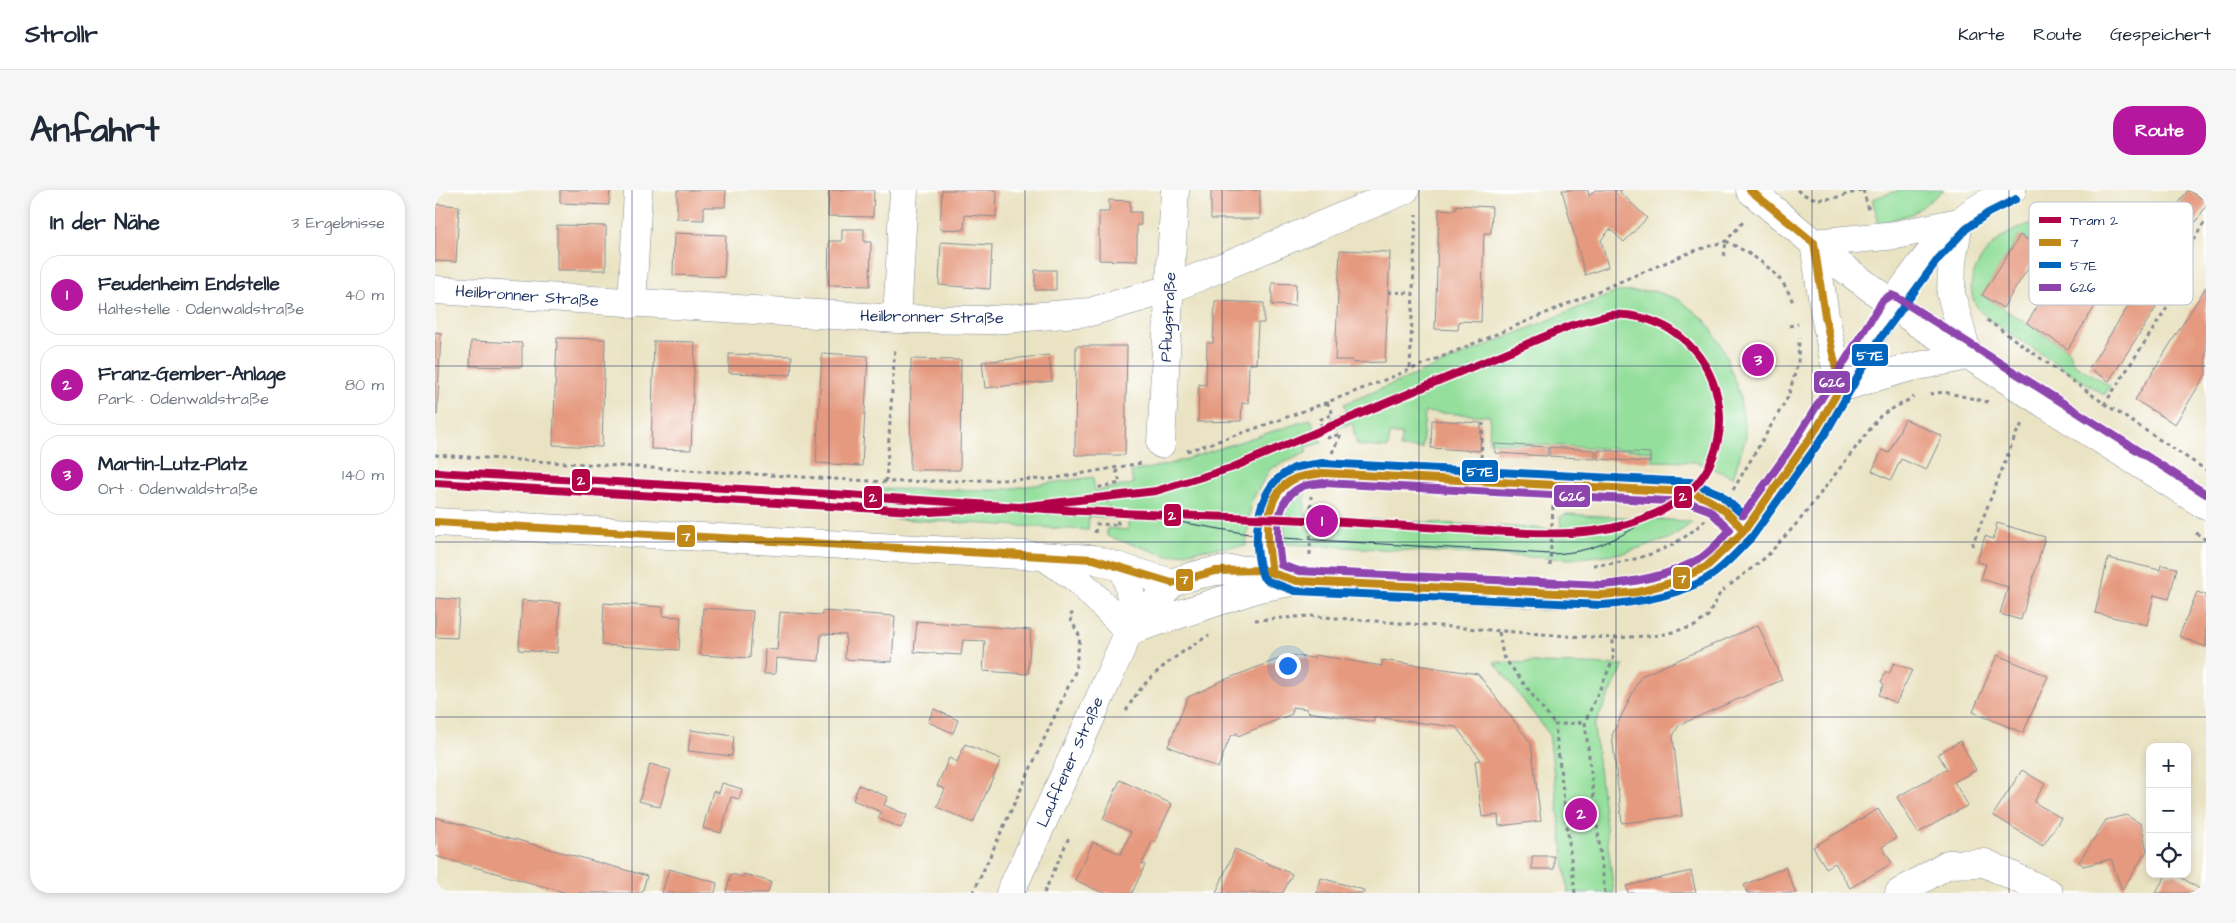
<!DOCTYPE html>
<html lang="de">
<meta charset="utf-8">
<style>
:root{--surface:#fff;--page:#f6f6f7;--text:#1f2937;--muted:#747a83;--line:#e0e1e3;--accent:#b5179e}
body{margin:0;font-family:"Architects Daughter",sans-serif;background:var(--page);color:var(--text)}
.controls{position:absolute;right:15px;bottom:15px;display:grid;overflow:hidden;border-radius:10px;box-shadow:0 2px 8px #0003}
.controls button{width:45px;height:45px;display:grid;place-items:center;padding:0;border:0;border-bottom:1px solid var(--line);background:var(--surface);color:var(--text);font:25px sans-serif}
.you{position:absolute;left:852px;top:475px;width:18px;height:18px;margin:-12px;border:4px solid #fff;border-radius:50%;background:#1a73e8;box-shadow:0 0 0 8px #1a73e833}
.badge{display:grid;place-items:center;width:32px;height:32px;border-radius:50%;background:var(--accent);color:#fff;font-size:16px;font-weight:700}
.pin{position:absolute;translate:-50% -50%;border:2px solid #fff;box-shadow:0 1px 5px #0006}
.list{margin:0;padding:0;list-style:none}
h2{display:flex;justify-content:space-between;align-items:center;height:65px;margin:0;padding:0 20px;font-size:21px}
h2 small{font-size:16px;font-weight:400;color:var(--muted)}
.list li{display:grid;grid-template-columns:32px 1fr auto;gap:15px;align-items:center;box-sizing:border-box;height:80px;margin:0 10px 10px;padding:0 10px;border:1px solid var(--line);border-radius:20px}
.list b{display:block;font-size:19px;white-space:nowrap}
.list p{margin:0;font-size:16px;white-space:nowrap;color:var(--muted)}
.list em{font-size:16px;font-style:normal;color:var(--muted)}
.icon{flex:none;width:28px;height:28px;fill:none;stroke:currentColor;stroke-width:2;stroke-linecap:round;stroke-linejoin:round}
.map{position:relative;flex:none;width:1771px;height:703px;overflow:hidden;border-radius:20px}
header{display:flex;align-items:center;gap:30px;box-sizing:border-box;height:70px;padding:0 25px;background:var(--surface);border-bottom:1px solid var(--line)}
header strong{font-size:24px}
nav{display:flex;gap:28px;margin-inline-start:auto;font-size:18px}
.intro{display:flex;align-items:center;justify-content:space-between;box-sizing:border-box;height:120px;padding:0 30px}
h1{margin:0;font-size:35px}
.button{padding:12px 22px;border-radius:20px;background:var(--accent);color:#fff;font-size:18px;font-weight:700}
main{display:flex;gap:30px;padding:0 30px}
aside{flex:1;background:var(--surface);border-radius:20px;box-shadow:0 2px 8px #0003}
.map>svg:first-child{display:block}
.green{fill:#94df9b;stroke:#58877c}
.building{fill:#e5997e}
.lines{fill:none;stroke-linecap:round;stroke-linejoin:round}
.service-casing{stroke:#828990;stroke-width:17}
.minor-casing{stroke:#828990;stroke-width:29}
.tertiary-casing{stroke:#828990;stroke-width:29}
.path{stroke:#828990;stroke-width:3;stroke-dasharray:4 4;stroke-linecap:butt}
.service{stroke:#fff;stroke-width:15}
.minor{stroke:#fff;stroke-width:28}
.tertiary{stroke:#fff;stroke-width:28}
.tram{stroke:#1b2f5e;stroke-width:1}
.bus-1-casing{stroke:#fff;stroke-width:11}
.bus-2-casing{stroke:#fff;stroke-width:11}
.bus-3-casing{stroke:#fff;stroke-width:11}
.bus-1{stroke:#c08818;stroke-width:8}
.bus-2{stroke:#0065bd;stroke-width:8}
.bus-3{stroke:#8e44ad;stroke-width:8}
.tram-1-casing{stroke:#fff;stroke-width:11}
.tram-1{stroke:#b10346;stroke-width:8}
.grid{fill:none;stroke:#1b2f5e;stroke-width:1;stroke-opacity:0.55}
.labels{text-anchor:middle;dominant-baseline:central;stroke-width:5;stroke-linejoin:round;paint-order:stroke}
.street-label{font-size:16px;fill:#1b2f5e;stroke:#fff}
.key{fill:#fff;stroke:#bbc1cf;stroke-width:1}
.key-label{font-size:14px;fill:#1b2f5e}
.line-badge{stroke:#fff;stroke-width:2}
.badge-label{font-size:14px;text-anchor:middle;font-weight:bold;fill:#fff}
</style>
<header>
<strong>Strollr</strong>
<nav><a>Karte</a><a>Route</a><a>Gespeichert</a></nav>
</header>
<div class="intro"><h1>Anfahrt</h1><a class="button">Route</a></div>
<main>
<aside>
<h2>In der Nähe<small>3 Ergebnisse</small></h2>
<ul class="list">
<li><span class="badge">1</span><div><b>Feudenheim Endstelle</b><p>Haltestelle · Odenwaldstraße</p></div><em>40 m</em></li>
<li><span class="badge">2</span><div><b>Franz-Gember-Anlage</b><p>Park · Odenwaldstraße</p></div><em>80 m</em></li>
<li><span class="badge">3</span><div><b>Martin-Lutz-Platz</b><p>Ort · Odenwaldstraße</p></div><em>140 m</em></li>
</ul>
</aside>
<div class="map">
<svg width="1771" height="703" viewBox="0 0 1771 703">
<rect width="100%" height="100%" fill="#fff"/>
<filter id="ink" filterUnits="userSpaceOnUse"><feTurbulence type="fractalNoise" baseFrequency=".02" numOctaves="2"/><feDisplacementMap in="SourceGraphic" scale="10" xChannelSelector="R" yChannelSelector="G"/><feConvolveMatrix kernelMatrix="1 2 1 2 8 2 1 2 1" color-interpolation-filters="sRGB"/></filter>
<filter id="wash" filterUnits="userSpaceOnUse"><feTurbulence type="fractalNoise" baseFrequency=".0096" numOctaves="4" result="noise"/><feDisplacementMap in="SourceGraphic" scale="20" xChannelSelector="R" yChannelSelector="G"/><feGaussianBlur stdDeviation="1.12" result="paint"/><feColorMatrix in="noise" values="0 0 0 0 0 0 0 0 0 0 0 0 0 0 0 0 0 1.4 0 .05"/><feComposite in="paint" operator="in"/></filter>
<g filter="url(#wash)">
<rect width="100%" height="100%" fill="#eae3c3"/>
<path class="green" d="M 1465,0 L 1509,0 L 1477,24 L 1444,34 L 1437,9 Z
M 1627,24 L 1606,57 L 1585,45 L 1547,105 L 1633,160 L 1639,174 L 1675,196 L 1669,205 L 1556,131 C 1551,127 1545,122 1542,117 C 1524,89 1552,54 1576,42 C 1591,34 1611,29 1627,24 Z
M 1219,101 L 1245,110 L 1271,131 L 1288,158 L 1304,203 L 1311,247 L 1298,287 L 1262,272 L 1217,271 L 1217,261 L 1054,252 L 1055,226 L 990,222 L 987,258 L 965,258 L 967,244 L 955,244 L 953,258 L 922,255 L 917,233 L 901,239 L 897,228 L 912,221 L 909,214 L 1182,102 Z
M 876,229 L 887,253 L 872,256 L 871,263 L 835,279 L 816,312 L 811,356 L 771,359 L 733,366 L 672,346 L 672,338 L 693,340 L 693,329 L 654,326 L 653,340 L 444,328 L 446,299 L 563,300 L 658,287 L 660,301 L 698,294 L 696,282 L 739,273 Z
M 870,300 L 870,326 L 1117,339 L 1126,339 L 1125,327 L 1132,324 L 1253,331 L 1257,333 L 1233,349 L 1188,363 L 1135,369 L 850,354 L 849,320 Z
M 1059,472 L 1189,475 L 1159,537 L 1179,703 L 1133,703 L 1114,544 Z"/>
<g id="blocks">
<path class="building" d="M 125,0 L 175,0 L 174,15 L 125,13 Z
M 242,0 L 291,0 L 290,17 L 269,17 L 269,30 L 242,29 Z
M 394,0 L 439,0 L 438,27 L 393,26 Z
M 507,0 L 562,0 L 561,27 L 530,25 L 529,40 L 505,39 Z
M 776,0 L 825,0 L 825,29 L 776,29 Z
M 1127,0 L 1153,0 L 1154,6 L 1160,0 L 1187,0 L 1185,2 L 1212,28 L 1189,52 L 1175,39 L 1166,50 L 1173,77 L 1150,85 Z
M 1753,0 L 1771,11 L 1771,16 L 1761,32 L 1740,19 Z
M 674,10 L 695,11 L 695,22 L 706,22 L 706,35 L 702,35 L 702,71 L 664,70 L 664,22 L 674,22 Z
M 0,14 L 24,16 L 21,72 L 0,71 Z
M 1021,15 L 1057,17 L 1056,43 L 1049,43 L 1046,132 L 1024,131 L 1023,140 L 1000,139 L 1004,19 L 1021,20 Z
M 1661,23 L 1682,36 L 1688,26 L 1709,39 L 1633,159 L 1592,133 Z
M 122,35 L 171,36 L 171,80 L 122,80 Z
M 407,39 L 429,39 L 429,52 L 436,52 L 435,96 L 393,95 L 394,51 L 407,51 Z
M 239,43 L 291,45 L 289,87 L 238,85 Z
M 1585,45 L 1606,58 L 1568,118 L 1547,105 Z
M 506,52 L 557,55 L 555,99 L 504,95 Z
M 905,60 L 955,62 L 950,172 L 918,173 L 918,170 L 900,170 Z
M 1723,69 L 1744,82 L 1674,191 L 1654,178 Z
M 600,80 L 621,80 L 621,100 L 600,100 Z
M 837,93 L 861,94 L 860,116 L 837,115 Z
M 1771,97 L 1771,184 L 1740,234 L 1700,210 Z
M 780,111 L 829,113 L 829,133 L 823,133 L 821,174 L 814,174 L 813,214 L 807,213 L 806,231 L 763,232 L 764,194 L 771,195 L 772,153 L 778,153 Z
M 0,142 L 6,143 L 2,225 L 0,225 Z
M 122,148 L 170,149 L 167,257 L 118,255 Z
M 36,151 L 87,153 L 87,177 L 35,176 Z
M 219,151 L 260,152 L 256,260 L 216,259 Z
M 641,156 L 692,156 L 690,265 L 640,265 Z
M 387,163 L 433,166 L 427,276 L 381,273 Z
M 294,164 L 357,166 L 356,185 L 294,183 Z
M 614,165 L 617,191 L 550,198 L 547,172 Z
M 476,169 L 526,170 L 525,280 L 475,280 Z
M 1470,229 L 1507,246 L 1491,280 L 1466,269 L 1456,290 L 1437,281 L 1447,260 L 1454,263 Z
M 997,230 L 1046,233 L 1045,261 L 996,258 Z
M 1060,254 L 1112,257 L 1112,266 L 1060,263 Z
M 1114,257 L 1160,260 L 1160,269 L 1114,266 Z
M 1163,260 L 1215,263 L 1215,272 L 1162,269 Z
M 1562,333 L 1610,347 L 1586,430 L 1565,424 L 1573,397 L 1546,389 L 1551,374 L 1542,372 L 1550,346 L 1558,349 Z
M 1673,368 L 1725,380 L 1726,375 L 1742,378 L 1734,409 L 1719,405 L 1712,435 L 1660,423 Z
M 1762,402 L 1771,405 L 1771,457 L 1744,446 Z
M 0,408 L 25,410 L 22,448 L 0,447 Z
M 87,410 L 125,413 L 122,463 L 84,460 Z
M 169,413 L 228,417 L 228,426 L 246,427 L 244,460 L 167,455 Z
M 268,418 L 318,421 L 315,468 L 265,465 Z
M 387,421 L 460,426 L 457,472 L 410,469 L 411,445 L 386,444 L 384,471 L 341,468 L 340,484 L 329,484 L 330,459 L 342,460 L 345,422 L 387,425 Z
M 482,431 L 596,440 L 593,484 L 548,481 L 550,451 L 528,450 L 526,465 L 479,462 Z
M 1323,435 L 1347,490 L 1244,535 L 1238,546 L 1247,626 L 1187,633 L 1177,545 L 1206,486 Z
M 854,465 L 879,468 L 880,465 L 947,476 L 947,470 L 1043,484 L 1096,553 L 1106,631 L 1064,636 L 1063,625 L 1047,627 L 1040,571 L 1046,570 L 1021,537 L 939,527 L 939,532 L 872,522 L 872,519 L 857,517 L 857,524 L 803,546 L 802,543 L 795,547 L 783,578 L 733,556 L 753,507 L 782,494 L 781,493 Z
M 1562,465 L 1613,486 L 1588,543 L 1538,522 Z
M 1459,473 L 1477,480 L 1461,513 L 1444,505 L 1449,494 L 1446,492 L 1451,481 L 1454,484 Z
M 499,519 L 523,530 L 518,543 L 493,532 Z
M 256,540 L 299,546 L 297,566 L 253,561 Z
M 1525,551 L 1541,580 L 1519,592 L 1533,615 L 1483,643 L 1462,607 L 1512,579 L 1503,564 Z
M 530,554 L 566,569 L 538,633 L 502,617 L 510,599 L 502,596 L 514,568 L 522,572 Z
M 215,574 L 236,580 L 225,617 L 204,611 Z
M 1587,580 L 1610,594 L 1599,612 L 1626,628 L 1608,656 L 1558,625 Z
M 685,590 L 737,614 L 719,653 L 717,652 L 707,674 L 710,675 L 697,703 L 668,703 L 640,690 L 658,652 L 686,664 L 696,642 L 668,629 Z
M 287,593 L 307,599 L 304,609 L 296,607 L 286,643 L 268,638 L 278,601 L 284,603 Z
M 424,595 L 453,607 L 449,615 L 472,625 L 466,638 L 443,628 L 446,622 L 418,610 Z
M 1443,619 L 1461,648 L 1447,657 L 1457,673 L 1415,698 L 1400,673 L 1391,678 L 1378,657 Z
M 1691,625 L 1706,634 L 1712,661 L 1687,700 L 1676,669 L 1648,676 L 1644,672 L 1671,630 Z
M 0,627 L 212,686 L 207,703 L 132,703 L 0,666 Z
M 800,659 L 857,684 L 848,703 L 781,703 Z
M 1097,666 L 1119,666 L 1119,679 L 1097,679 Z
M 1350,677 L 1361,703 L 1312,703 L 1309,695 Z
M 234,679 L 282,693 L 280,703 L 227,703 Z
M 1256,681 L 1261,703 L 1193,703 L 1191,696 Z
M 296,684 L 308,687 L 309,684 L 336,692 L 333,703 L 291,703 Z
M 1732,684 L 1741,684 L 1771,703 L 1720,703 Z
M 886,688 L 929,700 L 929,703 L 882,703 Z"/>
</g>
</g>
<g filter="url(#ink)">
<use href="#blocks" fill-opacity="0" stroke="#828990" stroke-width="1"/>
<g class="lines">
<defs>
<path id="service" d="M 837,382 C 831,348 825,313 858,290 C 865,285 879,285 888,283 L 1254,302 C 1283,309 1291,320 1309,341"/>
<path id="minor" d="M 0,100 L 462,129 L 556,130 L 655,122 L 735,99 L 970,0
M 197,114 L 203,0
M 462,129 L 469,0
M 726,254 L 740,0
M 0,332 L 658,369 L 737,393
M 610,367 L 642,389 L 694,441
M 694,441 L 824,398 L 862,391 L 1114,404 L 1167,405 L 1203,402 L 1238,392 L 1271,377 L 1309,341 L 1361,268 L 1456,115
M 694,441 L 737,393 C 773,378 816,375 853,388
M 575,703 L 654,532 L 694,441 L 697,412 L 690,380
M 1464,703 L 1513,674 L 1550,673 L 1614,703"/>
<path id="tertiary" d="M 1315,0 L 1406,76 L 1484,134 L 1771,316
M 1524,32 L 1517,71 L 1516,104 L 1533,166
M 1379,53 L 1390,126 L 1405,198 L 1468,179 L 1533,166
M 1379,53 L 1461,45 L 1524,32
M 1456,115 C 1477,87 1498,55 1525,32 C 1540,18 1559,9 1577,0"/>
</defs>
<use href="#service" class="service-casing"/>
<use href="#minor" class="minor-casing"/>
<use href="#tertiary" class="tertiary-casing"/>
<path class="path" d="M 1362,0 C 1382,16 1404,7 1426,0
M 1428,0 L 1434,21
M 1724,34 L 1757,53
M 1291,51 C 1318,65 1348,82 1358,113
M 1289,66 L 1291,51
M 953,102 L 978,103
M 1552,130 L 1670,214 L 1771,280
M 1354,136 L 1363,134
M 975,178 L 981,24
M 1495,204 L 1509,202 L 1553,212
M 892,212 L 898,224 L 884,230 L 892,248 L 906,244 L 897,263
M 1669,215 L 1754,84 L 1752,60 L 1771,30
M 752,261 C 924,207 1089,131 1256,62 L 1291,51 L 1309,31
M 0,265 L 451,292 L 615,289 L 707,273
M 1046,268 L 1048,233
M 451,292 L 460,157
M 1298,300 L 1353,207 L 1363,173 L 1364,148
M 660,343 L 662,334 L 684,335 L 665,297 L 685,293 L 681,279
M 1761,343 L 1771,350
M 1537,356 L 1581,244 L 1587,234
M 875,365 L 876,306
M 1158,375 C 1200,373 1240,360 1270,330
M 1115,376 L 1118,315
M 1295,395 L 1331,367 L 1364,331 L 1446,225 L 1479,207
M 820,430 L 875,426 L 1132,446 L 1178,448 L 1226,445 L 1260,436 L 1273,426 L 1284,405 L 1290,399
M 1064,442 L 1068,466 L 1120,535
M 691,521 C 710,485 741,466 774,445
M 538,703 L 640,482 L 645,447 L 634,426 L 638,423
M 609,703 L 635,645
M 1140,703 L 1120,535 L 1150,532
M 1170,703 L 1150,532 L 1178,470 L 1178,448"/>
<use href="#service" class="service"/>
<use href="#minor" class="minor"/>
<use href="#tertiary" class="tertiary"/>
<path class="tram" d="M 683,324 L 727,329 L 831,347 L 1115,364 C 1167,363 1195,340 1237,315"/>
<defs>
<path id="bus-1" d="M 1315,0 L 1379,53
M 1379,53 L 1390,126 L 1405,198
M 0,332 L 658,369 L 737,393 L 780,381 L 828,380 L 862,391 L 1167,405 L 1203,402 L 1238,392 L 1271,377 L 1309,341 L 1382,238 L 1405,198
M 837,382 C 832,351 825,304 861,288 C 870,285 879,285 888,283 L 1254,302 C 1279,309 1293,322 1309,341"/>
<path id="bus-2" d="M 1308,325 L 1285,304 L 1256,292 L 887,273 C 877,275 866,275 857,279 C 819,297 816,353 828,387 L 833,391 L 860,401 L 1167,415 C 1201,413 1248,405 1277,385 C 1291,375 1304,360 1316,348
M 1317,347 L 1390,244 L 1444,150 L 1503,69 L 1531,39 L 1553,23 L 1581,9"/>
<path id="bus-3" d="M 889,293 L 1252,312 L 1274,320 L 1295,340 C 1286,349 1275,363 1264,369 C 1234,386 1201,392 1167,395 L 864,381 L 846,375 C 842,349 837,311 866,297 C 872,294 881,294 889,293 Z
M 1308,325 L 1353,262 L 1448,110 L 1456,105 L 1461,107 L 1771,304"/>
</defs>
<use href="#bus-1" class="bus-1-casing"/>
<use href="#bus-2" class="bus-2-casing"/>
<use href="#bus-3" class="bus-3-casing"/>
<use href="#bus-1" class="bus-1"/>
<use href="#bus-2" class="bus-2"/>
<use href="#bus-3" class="bus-3"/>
<defs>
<path id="tram-1" d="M 1174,125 C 1195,123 1218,129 1236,140 C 1281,169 1298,228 1274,276 C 1261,301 1236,318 1210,328 C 1155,350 1096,343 1038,340 C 990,337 942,334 893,331 C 790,326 687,325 584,317 L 721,301 L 796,278 L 1137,135 Z
M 0,282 L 414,305 L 584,317
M 0,293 L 495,322 L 584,317"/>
</defs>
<use href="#tram-1" class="tram-1-casing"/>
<use href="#tram-1" class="tram-1"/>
</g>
</g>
<path class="grid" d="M 197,0 L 197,703M 394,0 L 394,703M 590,0 L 590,703M 787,0 L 787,703M 984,0 L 984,703M 1181,0 L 1181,703M 1377,0 L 1377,703M 1574,0 L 1574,703M 0,176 L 1771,176M 0,352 L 1771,352M 0,527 L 1771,527"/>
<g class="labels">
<g class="street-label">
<text transform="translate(92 106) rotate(4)">Heilbronner Straße</text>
<text transform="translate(497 127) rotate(1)">Heilbronner Straße</text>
<text transform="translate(733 127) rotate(-87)">Pflugstraße</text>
<text transform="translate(635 572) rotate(-66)">Lauffener Straße</text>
</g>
</g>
<rect x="1594" y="12" width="164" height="103" rx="8" class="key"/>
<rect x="1604" y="27" width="22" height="6" fill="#b10346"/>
<rect x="1604" y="49" width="22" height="7" fill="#c08818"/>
<rect x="1604" y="72" width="22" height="6" fill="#0065bd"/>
<rect x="1604" y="94" width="22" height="7" fill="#8e44ad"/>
<g class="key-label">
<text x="1635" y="35">Tram 2</text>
<text x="1635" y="57">7</text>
<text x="1635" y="80">57E</text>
<text x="1635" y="102">626</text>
</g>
<g class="line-badge">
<rect x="1416" y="153" width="38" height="24" rx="5" fill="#0065bd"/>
<rect x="1378" y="180" width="38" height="24" rx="5" fill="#8e44ad"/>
<rect x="1026" y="269" width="38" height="24" rx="5" fill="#0065bd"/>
<rect x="136" y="278" width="20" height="24" rx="5" fill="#b10346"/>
<rect x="1118" y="294" width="38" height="24" rx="5" fill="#8e44ad"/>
<rect x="1238" y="295" width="20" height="24" rx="5" fill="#b10346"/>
<rect x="428" y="295" width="20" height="24" rx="5" fill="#b10346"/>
<rect x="728" y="313" width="19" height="24" rx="5" fill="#b10346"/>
<rect x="241" y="334" width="20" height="24" rx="5" fill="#c08818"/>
<rect x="1237" y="376" width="19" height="24" rx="5" fill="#c08818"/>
<rect x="740" y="378" width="19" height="24" rx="5" fill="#c08818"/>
</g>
<g class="badge-label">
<text x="1435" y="170">57E</text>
<text x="1397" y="197">626</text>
<text x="1045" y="286">57E</text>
<text x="146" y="295">2</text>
<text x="1137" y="311">626</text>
<text x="1248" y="311">2</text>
<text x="438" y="312">2</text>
<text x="737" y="330">2</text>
<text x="251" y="351">7</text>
<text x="1247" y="393">7</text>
<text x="749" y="394">7</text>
</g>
</svg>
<div class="controls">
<button>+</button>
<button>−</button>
<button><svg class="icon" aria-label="locate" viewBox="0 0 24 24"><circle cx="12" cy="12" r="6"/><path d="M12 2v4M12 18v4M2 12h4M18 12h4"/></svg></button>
</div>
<div class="you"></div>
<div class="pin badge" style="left:887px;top:331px">1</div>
<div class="pin badge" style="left:1146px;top:624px">2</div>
<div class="pin badge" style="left:1323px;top:170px">3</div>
</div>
</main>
